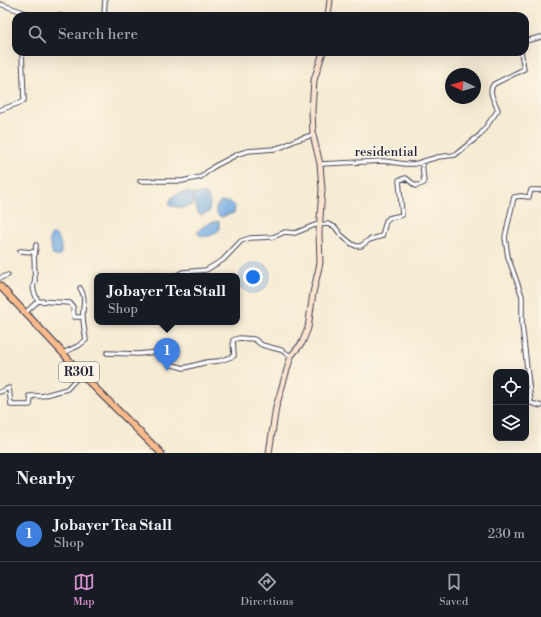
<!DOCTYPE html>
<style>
:root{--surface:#171b24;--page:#20242c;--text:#f1f3f6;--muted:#9ea1a6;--line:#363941;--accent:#d690ce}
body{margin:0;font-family:"Libre Bodoni",serif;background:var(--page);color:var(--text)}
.controls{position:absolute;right:12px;bottom:12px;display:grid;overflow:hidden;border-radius:8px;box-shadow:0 4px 16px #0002}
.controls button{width:36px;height:36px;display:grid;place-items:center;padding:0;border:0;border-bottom:1px solid var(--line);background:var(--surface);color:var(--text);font:20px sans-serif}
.compass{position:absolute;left:445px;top:68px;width:36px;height:36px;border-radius:50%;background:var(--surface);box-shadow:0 4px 16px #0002;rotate:274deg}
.you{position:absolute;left:253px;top:277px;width:14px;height:14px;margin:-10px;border:3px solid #fff;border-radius:50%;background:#1a73e8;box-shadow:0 0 0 6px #1a73e833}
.badge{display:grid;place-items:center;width:26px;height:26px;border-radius:50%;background:var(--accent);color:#fff;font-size:13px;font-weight:700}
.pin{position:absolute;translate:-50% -33px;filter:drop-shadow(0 1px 2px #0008)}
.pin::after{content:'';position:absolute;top:21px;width:14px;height:12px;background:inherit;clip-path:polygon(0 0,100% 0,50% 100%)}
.popup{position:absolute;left:94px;top:273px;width:146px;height:52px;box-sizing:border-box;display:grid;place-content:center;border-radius:8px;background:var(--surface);filter:drop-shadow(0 1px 3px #0005);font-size:13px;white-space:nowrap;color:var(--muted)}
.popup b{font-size:15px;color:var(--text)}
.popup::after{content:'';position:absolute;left:50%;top:100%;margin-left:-8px;border:8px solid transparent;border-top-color:var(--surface)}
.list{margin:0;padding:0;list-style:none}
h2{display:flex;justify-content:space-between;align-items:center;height:52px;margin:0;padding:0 16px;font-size:17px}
h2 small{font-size:13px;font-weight:400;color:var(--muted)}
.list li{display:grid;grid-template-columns:26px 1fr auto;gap:12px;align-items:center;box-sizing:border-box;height:56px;padding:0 16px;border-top:1px solid var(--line)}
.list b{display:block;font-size:15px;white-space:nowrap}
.list p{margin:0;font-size:13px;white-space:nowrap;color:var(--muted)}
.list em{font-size:13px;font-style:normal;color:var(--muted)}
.icon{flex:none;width:22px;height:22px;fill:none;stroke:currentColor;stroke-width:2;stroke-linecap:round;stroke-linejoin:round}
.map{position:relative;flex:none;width:541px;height:453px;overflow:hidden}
.search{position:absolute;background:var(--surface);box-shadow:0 4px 16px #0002;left:12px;right:12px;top:12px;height:44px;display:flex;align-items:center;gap:10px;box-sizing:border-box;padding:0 14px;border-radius:12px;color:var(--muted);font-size:15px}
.sheet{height:108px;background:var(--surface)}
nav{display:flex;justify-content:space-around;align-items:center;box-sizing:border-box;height:56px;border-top:1px solid var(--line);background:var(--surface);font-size:11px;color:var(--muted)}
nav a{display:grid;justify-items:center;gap:2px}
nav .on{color:var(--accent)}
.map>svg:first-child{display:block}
.water{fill:#73abe2;stroke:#4a668e}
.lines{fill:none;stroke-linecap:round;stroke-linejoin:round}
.street-casing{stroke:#424052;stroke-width:5.5}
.secondary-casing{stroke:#424052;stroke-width:7}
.primary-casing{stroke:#424052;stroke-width:8}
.street{stroke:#fff;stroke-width:3.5}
.secondary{stroke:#fde4d1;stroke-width:5}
.primary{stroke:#fabb8c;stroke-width:5.5}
.labels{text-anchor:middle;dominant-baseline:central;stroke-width:3.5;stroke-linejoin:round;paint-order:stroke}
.shield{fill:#fcf5e5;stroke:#63616e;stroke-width:1}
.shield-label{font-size:12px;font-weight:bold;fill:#22223b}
.street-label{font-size:13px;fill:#22223b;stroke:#fcf5e5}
</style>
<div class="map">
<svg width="541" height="453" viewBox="0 0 541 453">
<rect width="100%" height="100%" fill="#fcf5e5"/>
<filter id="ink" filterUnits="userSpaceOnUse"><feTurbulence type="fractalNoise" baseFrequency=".025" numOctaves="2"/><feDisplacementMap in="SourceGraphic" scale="8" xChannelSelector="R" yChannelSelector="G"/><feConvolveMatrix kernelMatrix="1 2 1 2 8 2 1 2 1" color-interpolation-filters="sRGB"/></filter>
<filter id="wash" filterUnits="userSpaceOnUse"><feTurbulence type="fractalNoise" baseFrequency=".012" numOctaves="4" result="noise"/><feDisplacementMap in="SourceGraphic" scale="16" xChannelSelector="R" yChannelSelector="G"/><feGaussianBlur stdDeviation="0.9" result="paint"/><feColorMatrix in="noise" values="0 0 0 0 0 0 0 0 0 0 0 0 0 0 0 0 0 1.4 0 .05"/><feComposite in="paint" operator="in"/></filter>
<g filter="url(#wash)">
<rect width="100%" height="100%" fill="#f6ebd3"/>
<path class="water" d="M 184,192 L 190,192 L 193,196 L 194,194 L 201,193 L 207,195 L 210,202 L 209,212 L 202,215 L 198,213 L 193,197 L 193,205 L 182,208 L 170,206 C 168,197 176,194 184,192 Z
M 221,202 C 228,202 231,201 235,207 L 234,213 L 221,217 C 214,214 214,206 221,202 Z
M 219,221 L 219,230 C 213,236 203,240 197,233 C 201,226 211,222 219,221 Z
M 53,234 C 60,236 62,246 61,254 L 58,257 L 53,255 C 51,248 46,238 53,234 Z"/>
</g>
<g filter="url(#ink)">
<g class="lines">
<defs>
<path id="street" d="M 0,4 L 35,16
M 59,15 L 59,16
M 104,16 L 105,0
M 525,41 L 541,37
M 0,110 L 22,102 L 24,100 L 22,52
M 320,164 L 384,161 L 405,164 L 414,164 L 438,157 L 455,155 L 480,135 L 498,110 C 495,102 487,91 494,84 L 524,69 L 521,52
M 140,181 L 182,181 L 201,177 L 213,167 L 238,154 L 248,151 L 274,149 L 284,146 L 296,140 L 313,135
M 541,190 L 531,190 L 529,197 L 521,196 L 514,197 L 505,237 L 508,257 L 522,296 L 522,324 L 531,403 L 541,406
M 20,251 L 33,252 L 34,254 L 35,281 C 31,288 35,294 38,301
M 35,255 L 36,245
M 175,276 L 183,272 L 206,270 L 223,260 L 241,241 L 250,238 L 273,237 L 285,232 L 295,233 L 315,225 L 328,224 L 335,227 L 341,235 L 352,244 L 356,246 L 361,246 L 369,240 L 382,236 L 386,221 L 389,218 L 402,215 L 399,180 L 406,178 L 416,186 L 424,183 L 422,162
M 0,278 L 8,275
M 25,313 L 38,301 L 70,303 L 73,307 L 74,317 L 82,317
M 63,353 L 78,346 L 86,340 C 85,332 83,324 83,317 C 82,306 87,298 80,288
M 107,353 L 138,354 L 169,351 L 169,364 L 184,368 L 207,362 L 219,361 L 234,356 L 233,340 L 239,338 L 254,339 L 262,345 L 281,350 L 291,356
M 0,392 L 9,388 L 11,405 L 30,405 L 31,397
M 29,396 L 42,396 L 67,389 L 81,374"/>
<path id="secondary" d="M 328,16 L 330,0
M 269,453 L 276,407 L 291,356 L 302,343 L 308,328 L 313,293 L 320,263 L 319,232 L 322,189 L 320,164 L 313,135 L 312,111 L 314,80 L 323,52"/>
<path id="primary" d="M 0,286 L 63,353 L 81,374 L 161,453"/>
</defs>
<use href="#street" class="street-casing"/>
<use href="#secondary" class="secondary-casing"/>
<use href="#primary" class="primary-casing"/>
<use href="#street" class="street"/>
<use href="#secondary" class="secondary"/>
<use href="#primary" class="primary"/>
</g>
</g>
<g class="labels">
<rect class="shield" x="59" y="362" width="40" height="20" rx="3"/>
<g class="shield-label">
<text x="79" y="372">R301</text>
</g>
<g class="street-label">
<text x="386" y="152">residential</text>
</g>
</g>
</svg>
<div class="controls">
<button><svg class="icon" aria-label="locate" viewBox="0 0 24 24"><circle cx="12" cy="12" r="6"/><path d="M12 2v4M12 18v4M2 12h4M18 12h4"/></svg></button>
<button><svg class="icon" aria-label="layers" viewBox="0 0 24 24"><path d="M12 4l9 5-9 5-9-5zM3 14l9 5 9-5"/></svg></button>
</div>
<svg class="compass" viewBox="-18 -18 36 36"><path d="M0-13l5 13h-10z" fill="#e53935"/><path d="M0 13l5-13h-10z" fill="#9ea1a6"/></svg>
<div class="you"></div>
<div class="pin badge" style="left:167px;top:371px;background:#3f7fe0">1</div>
<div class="popup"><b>Jobayer Tea Stall</b>Shop</div>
<div class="search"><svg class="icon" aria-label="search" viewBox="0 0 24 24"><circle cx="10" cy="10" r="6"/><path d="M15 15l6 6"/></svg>Search here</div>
</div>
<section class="sheet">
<h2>Nearby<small></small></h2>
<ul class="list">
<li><span class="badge" style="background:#3f7fe0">1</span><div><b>Jobayer Tea Stall</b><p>Shop</p></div><em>230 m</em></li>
</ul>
</section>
<nav>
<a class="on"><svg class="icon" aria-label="map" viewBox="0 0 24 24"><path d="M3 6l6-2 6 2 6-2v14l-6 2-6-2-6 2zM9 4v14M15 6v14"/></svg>Map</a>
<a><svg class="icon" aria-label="directions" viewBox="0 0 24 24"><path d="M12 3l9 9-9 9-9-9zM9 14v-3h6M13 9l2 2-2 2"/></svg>Directions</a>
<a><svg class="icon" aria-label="saved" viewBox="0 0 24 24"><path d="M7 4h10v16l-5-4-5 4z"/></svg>Saved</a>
</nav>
